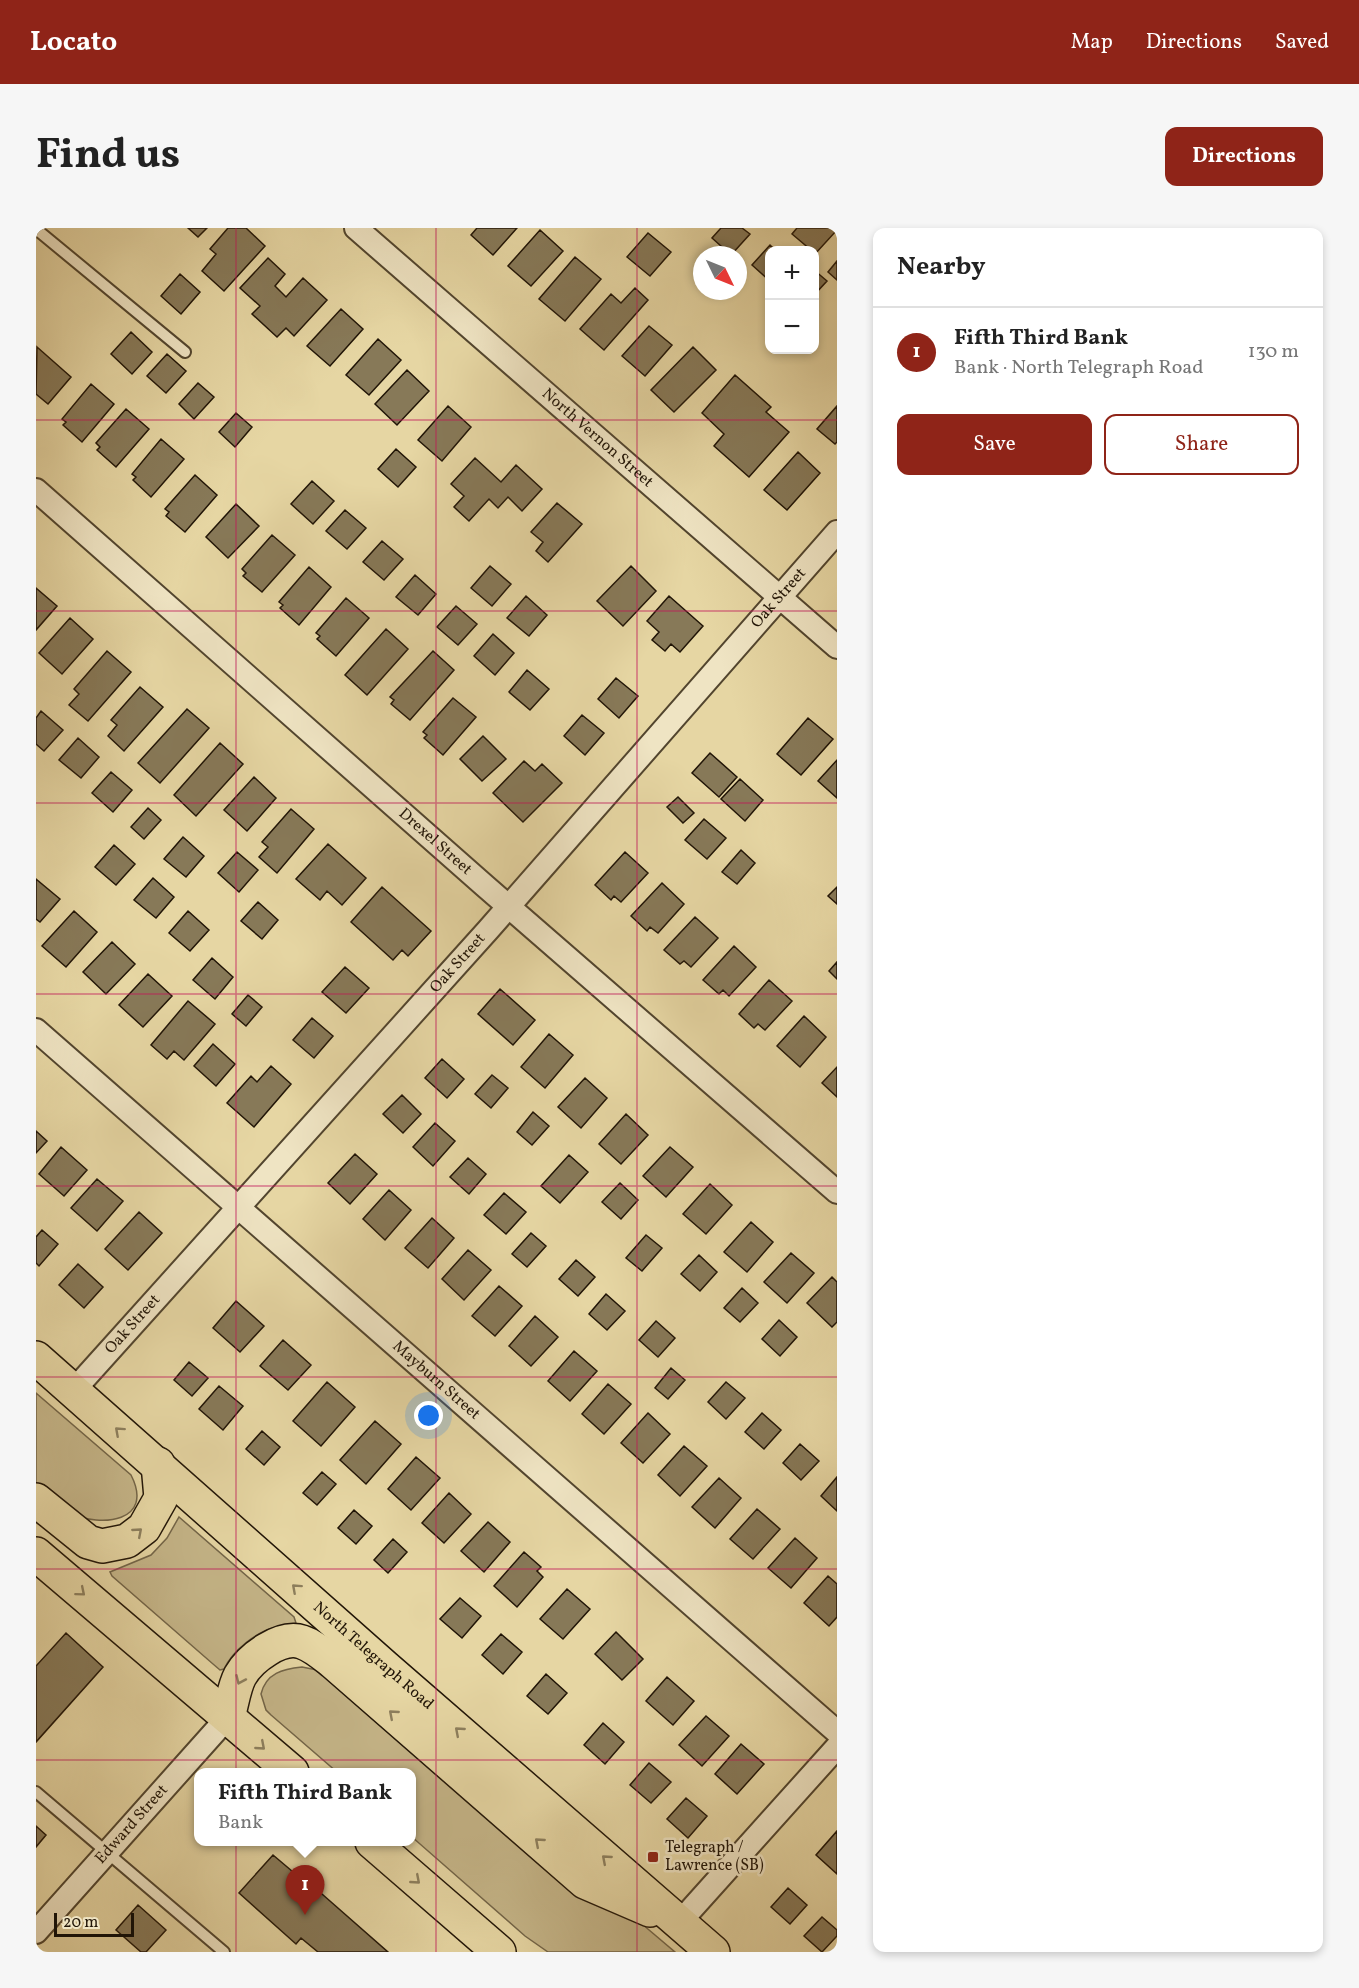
<!DOCTYPE html>
<meta charset="utf-8">
<style>
:root{--surface:#fff;--page:#f6f6f6;--text:#222;--muted:#767676;--line:#e0e0e0;--accent:#8f2418}
body{margin:0;font-family:Vollkorn,serif;background:var(--page);color:var(--text)}
.controls{position:absolute;right:18px;top:18px;display:grid;overflow:hidden;border-radius:12px;box-shadow:0 3px 9px #0003}
.controls button{width:54px;height:54px;display:grid;place-items:center;padding:0;border:0;border-bottom:2px solid var(--line);background:var(--surface);color:var(--text);font:30px sans-serif}
.compass{position:absolute;left:657px;top:18px;width:54px;height:54px;border-radius:50%;background:var(--surface);box-shadow:0 3px 9px #0003;rotate:133deg}
.scale{position:absolute;left:18px;bottom:15px;width:80px;box-sizing:border-box;padding-left:6px;border:3px solid #211507;border-top:0;font-size:16px;line-height:21px;white-space:nowrap;color:#211507;-webkit-text-stroke:4px #efe4c3;paint-order:stroke}
.you{position:absolute;left:393px;top:1188px;width:21px;height:21px;margin:-15px;border:4px solid #fff;border-radius:50%;background:#1a73e8;box-shadow:0 0 0 9px #1a73e833}
.badge{display:grid;place-items:center;width:39px;height:39px;border-radius:50%;background:var(--accent);color:#fff;font-size:20px;font-weight:700}
.pin{position:absolute;translate:-50% -50px;filter:drop-shadow(0 2px 3px #0008)}
.pin::after{content:'';position:absolute;top:32px;width:21px;height:18px;background:inherit;clip-path:polygon(0 0,100% 0,50% 100%)}
.popup{position:absolute;left:158px;top:1540px;width:222px;height:78px;box-sizing:border-box;display:grid;place-content:center;border-radius:12px;background:var(--surface);filter:drop-shadow(0 2px 4px #0005);font-size:20px;white-space:nowrap;color:var(--muted)}
.popup b{font-size:22px;color:var(--text)}
.popup::after{content:'';position:absolute;left:50%;top:100%;margin-left:-12px;border:12px solid transparent;border-top-color:var(--surface)}
.list{margin:0;padding:0;list-style:none}
h2{display:flex;justify-content:space-between;align-items:center;height:78px;margin:0;padding:0 24px;font-size:26px}
h2 small{font-size:20px;font-weight:400;color:var(--muted)}
.list li{display:grid;grid-template-columns:39px 1fr auto;gap:18px;align-items:center;box-sizing:border-box;height:90px;padding:0 24px;border-top:2px solid var(--line)}
.list b{display:block;font-size:22px;white-space:nowrap}
.list p{margin:0;font-size:20px;white-space:nowrap;color:var(--muted)}
.list em{font-size:20px;font-style:normal;color:var(--muted)}
.actions{display:flex;gap:12px;padding:18px 24px}
.actions a{flex:1;padding:14px 0;border:2px solid var(--accent);border-radius:12px;text-align:center;font-size:21px;color:var(--accent)}
.actions .main{background:var(--accent);color:#fff}
.map{position:relative;flex:none;width:801px;height:1724px;overflow:hidden;border-radius:12px}
header{display:flex;align-items:center;gap:36px;box-sizing:border-box;height:84px;padding:0 30px;background:var(--accent);color:#fff}
header strong{font-size:28px}
nav{display:flex;gap:33px;margin-inline-start:auto;font-size:21px}
.intro{display:flex;align-items:center;justify-content:space-between;box-sizing:border-box;height:144px;padding:0 36px}
h1{margin:0;font-size:42px}
.button{padding:15px 27px;border-radius:12px;background:var(--accent);color:#fff;font-size:21px;font-weight:700}
main{display:flex;gap:36px;padding:0 36px}
aside{flex:1;background:var(--surface);border-radius:12px;box-shadow:0 3px 9px #0003}
.map>svg:first-child{display:block}
.green{fill:#c5b588;stroke:#736548;stroke-width:1.5}
.building{fill:#877958;stroke:#211507;stroke-width:1.5}
.lines{fill:none;stroke-linecap:round;stroke-linejoin:round}
.lane-casing{stroke:#52452e;stroke-width:14}
.street-casing{stroke:#52452e;stroke-width:26}
.primary-casing{stroke:#211507;stroke-width:36}
.lane{stroke:#efe4c3;stroke-width:10}
.street{stroke:#efe4c3;stroke-width:22}
.primary{stroke:#e6d6a3;stroke-width:33}
.oneway{stroke:#8d7f5d}
.grid{fill:none;stroke:#c2185b;stroke-width:1.5;stroke-opacity:0.55}
.poi-dot{fill:#8f2418;stroke:#efe4c3;stroke-width:2}
.labels{text-anchor:middle;dominant-baseline:central;stroke-width:5;stroke-linejoin:round;paint-order:stroke}
.street-label{font-size:16px;fill:#211507;stroke:#efe4c3}
.poi-label{font-size:16px;fill:#211507;stroke:#efe4c3;text-anchor:start}
</style>
<header>
<strong>Locato</strong>
<nav><a>Map</a><a>Directions</a><a>Saved</a></nav>
</header>
<div class="intro"><h1>Find us</h1><a class="button">Directions</a></div>
<main>
<div class="map">
<svg width="801" height="1724" viewBox="0 0 801 1724">
<rect width="100%" height="100%" fill="#e6d6a3"/>
<filter id="stains"><feTurbulence type="fractalNoise" baseFrequency=".00333" numOctaves="4"/><feColorMatrix values="0 0 0 0 .2 0 0 0 0 .09 0 0 0 0 .02 0 0 0 .5 -.17"/></filter>
<radialGradient id="worn" r=".72"><stop offset=".6" stop-color="#630" stop-opacity="0"/><stop offset="1" stop-color="#630" stop-opacity=".3"/></radialGradient>
<path class="green" d="M 0,1165 L 95,1247 C 119,1294 65,1300 34,1285 C 22,1279 11,1267 0,1259 Z
M 143,1289 L 258,1389 L 260,1395 C 253,1398 247,1397 240,1399 C 220,1404 197,1422 188,1441 L 184,1442 L 177,1436 L 76,1348 L 74,1344 L 115,1327 L 131,1310 Z
M 266,1439 L 286,1443 L 606,1696 L 639,1724 L 512,1724 L 489,1708 L 376,1609 L 376,1544 L 301,1544 L 235,1487 L 230,1482 L 225,1466 C 230,1445 247,1441 266,1439 Z"/>
<path class="building" d="M 152,0 L 171,0 L 162,9 Z
M 192,0 L 210,0 L 229,18 L 188,63 L 166,43 L 180,26 L 174,21 Z
M 441,0 L 481,0 L 457,27 L 435,7 Z
M 685,0 L 706,0 L 714,6 L 695,27 L 676,10 Z
M 761,0 L 801,0 L 801,2 L 779,26 L 778,22 L 775,22 L 756,6 Z
M 504,2 L 527,23 L 495,58 L 472,38 Z
M 612,5 L 635,24 L 614,48 L 591,29 Z
M 734,17 L 739,22 L 734,22 L 734,53 L 716,37 Z
M 539,29 L 565,51 L 529,93 L 503,71 Z
M 232,30 L 249,46 L 239,58 L 250,69 L 267,50 L 291,72 L 258,108 L 250,100 L 241,109 L 216,86 L 224,78 L 204,60 Z
M 801,33 L 801,52 L 792,44 Z
M 778,42 L 791,53 L 778,67 Z
M 144,46 L 164,64 L 145,86 L 125,68 Z
M 599,60 L 612,72 L 568,122 L 544,101 L 575,66 L 585,75 Z
M 305,81 L 327,101 L 294,138 L 271,118 Z
M 613,98 L 636,117 L 609,148 L 586,128 Z
M 95,104 L 116,124 L 96,146 L 75,126 Z
M 342,111 L 365,132 L 333,167 L 310,147 Z
M 1,119 L 35,149 L 12,176 L 0,166 Z
M 657,119 L 680,142 L 638,184 L 615,162 Z
M 131,126 L 150,143 L 130,165 L 111,148 Z
M 371,142 L 393,163 L 361,197 L 339,176 Z
M 699,147 L 735,179 L 730,184 L 753,204 L 713,249 L 678,218 L 688,206 L 666,185 Z
M 162,155 L 178,169 L 158,191 L 143,176 Z
M 55,156 L 78,176 L 46,214 L 27,197 L 30,194 L 26,191 Z
M 412,178 L 435,199 L 406,233 L 382,212 Z
M 801,178 L 801,214 L 799,216 L 781,201 Z
M 90,181 L 113,201 L 80,239 L 61,222 L 64,219 L 60,215 Z
M 200,185 L 216,199 L 199,219 L 183,204 Z
M 125,211 L 148,231 L 115,269 L 97,252 L 100,249 L 96,246 Z
M 360,221 L 380,239 L 362,259 L 342,241 Z
M 762,224 L 784,245 L 751,282 L 728,262 Z
M 439,230 L 465,254 L 480,237 L 506,261 L 486,283 L 472,269 L 462,280 L 453,271 L 433,293 L 418,279 L 428,268 L 415,256 Z
M 159,247 L 181,267 L 149,304 L 130,288 L 133,284 L 129,281 Z
M 276,253 L 298,273 L 277,296 L 255,276 Z
M 521,275 L 546,296 L 512,334 L 500,323 L 507,314 L 495,304 Z
M 200,276 L 223,298 L 192,330 L 170,309 Z
M 309,282 L 330,300 L 311,321 L 290,303 Z
M 236,307 L 259,327 L 226,364 L 207,348 L 210,345 L 206,341 Z
M 346,313 L 367,331 L 348,352 L 327,334 Z
M 454,338 L 475,356 L 456,378 L 435,360 Z
M 595,338 L 620,363 L 587,398 L 561,373 Z
M 273,339 L 295,359 L 263,397 L 244,380 L 247,377 L 243,374 Z
M 379,347 L 400,366 L 382,387 L 360,369 Z
M 0,360 L 21,378 L 0,402 Z
M 490,368 L 511,387 L 493,408 L 471,390 Z
M 633,368 L 667,398 L 644,424 L 635,416 L 629,423 L 616,412 L 623,404 L 611,393 Z
M 310,370 L 333,390 L 300,428 L 281,411 L 284,408 L 280,405 Z
M 420,378 L 441,396 L 422,417 L 401,399 Z
M 34,390 L 57,411 L 26,446 L 3,425 Z
M 350,401 L 372,421 L 331,467 L 309,447 Z
M 457,406 L 478,425 L 459,447 L 438,428 Z
M 71,423 L 95,444 L 52,493 L 33,477 L 43,466 L 38,461 Z
M 397,423 L 418,442 L 374,492 L 355,476 L 358,472 L 354,469 Z
M 491,442 L 513,461 L 494,482 L 473,464 Z
M 580,450 L 602,468 L 583,490 L 562,471 Z
M 104,459 L 127,479 L 88,523 L 72,508 L 81,497 L 75,492 Z
M 417,470 L 440,489 L 407,527 L 388,510 L 391,507 L 387,504 Z
M 151,481 L 173,500 L 124,555 L 102,535 Z
M 5,483 L 27,502 L 8,523 L 0,516 L 0,490 Z
M 546,487 L 568,505 L 549,527 L 528,508 Z
M 772,490 L 797,511 L 765,547 L 741,526 Z
M 447,508 L 470,531 L 446,553 L 424,531 Z
M 42,510 L 63,529 L 45,550 L 23,532 Z
M 184,515 L 207,536 L 160,588 L 138,567 Z
M 674,525 L 701,549 L 683,569 L 656,545 Z
M 801,532 L 801,570 L 782,553 Z
M 488,533 L 499,543 L 506,536 L 526,555 L 487,594 L 457,565 Z
M 75,544 L 96,562 L 77,584 L 56,565 Z
M 218,549 L 240,570 L 211,603 L 188,582 Z
M 704,551 L 727,572 L 709,593 L 685,571 Z
M 642,569 L 658,585 L 647,595 L 631,579 Z
M 112,580 L 125,592 L 108,611 L 95,599 Z
M 255,581 L 278,601 L 241,645 L 223,629 L 232,619 L 226,614 Z
M 668,591 L 690,610 L 671,631 L 649,612 Z
M 147,609 L 168,628 L 150,649 L 128,631 Z
M 292,616 L 330,650 L 306,677 L 291,663 L 284,672 L 260,651 Z
M 78,617 L 99,636 L 80,657 L 59,639 Z
M 705,622 L 719,635 L 701,656 L 686,644 Z
M 201,624 L 222,642 L 203,664 L 182,645 Z
M 589,624 L 612,645 L 585,674 L 578,668 L 575,672 L 559,657 Z
M 117,650 L 138,669 L 120,690 L 98,672 Z
M 0,651 L 24,671 L 4,694 L 0,691 Z
M 626,655 L 648,676 L 622,705 L 614,699 L 611,703 L 595,688 Z
M 346,659 L 395,703 L 372,728 L 366,722 L 357,732 L 315,694 Z
M 801,659 L 801,676 L 792,668 Z
M 222,674 L 242,692 L 226,711 L 205,693 Z
M 38,683 L 61,704 L 30,739 L 6,718 Z
M 152,683 L 173,702 L 154,723 L 133,705 Z
M 659,689 L 682,710 L 655,739 L 648,733 L 644,736 L 628,722 Z
M 76,714 L 99,736 L 70,766 L 47,744 Z
M 698,718 L 720,739 L 693,768 L 687,762 L 683,766 L 667,752 Z
M 176,730 L 197,749 L 179,771 L 157,752 Z
M 801,734 L 801,751 L 793,743 Z
M 309,739 L 333,760 L 310,785 L 286,764 Z
M 112,746 L 136,768 L 107,799 L 83,777 Z
M 733,752 L 756,773 L 729,802 L 722,796 L 718,800 L 703,786 Z
M 464,761 L 499,792 L 477,817 L 442,786 Z
M 212,767 L 226,779 L 210,798 L 196,786 Z
M 152,773 L 179,796 L 148,832 L 138,823 L 131,831 L 115,817 Z
M 768,788 L 790,809 L 764,839 L 741,818 Z
M 276,790 L 297,808 L 278,830 L 257,812 Z
M 513,806 L 537,827 L 509,860 L 485,839 Z
M 177,816 L 199,836 L 180,858 L 158,838 Z
M 406,831 L 428,851 L 411,870 L 389,850 Z
M 235,838 L 255,856 L 218,899 L 191,875 L 215,848 L 221,854 Z
M 801,839 L 801,869 L 786,855 Z
M 456,847 L 472,860 L 455,880 L 439,866 Z
M 549,850 L 571,870 L 545,900 L 522,879 Z
M 366,867 L 385,886 L 367,905 L 347,886 Z
M 497,884 L 513,898 L 496,917 L 481,904 Z
M 590,886 L 612,907 L 585,936 L 563,916 Z
M 399,895 L 419,913 L 397,938 L 377,919 Z
M 0,903 L 11,913 L 0,925 Z
M 25,919 L 51,942 L 28,968 L 3,946 Z
M 634,919 L 657,939 L 630,969 L 607,948 Z
M 319,926 L 341,946 L 314,976 L 292,955 Z
M 533,927 L 552,944 L 524,975 L 505,958 Z
M 432,930 L 450,946 L 433,966 L 414,949 Z
M 61,951 L 87,973 L 61,1003 L 35,980 Z
M 584,955 L 602,972 L 585,991 L 566,974 Z
M 674,956 L 696,977 L 670,1006 L 647,986 Z
M 353,962 L 375,982 L 349,1012 L 327,991 Z
M 468,965 L 490,984 L 470,1006 L 448,987 Z
M 103,984 L 126,1005 L 92,1042 L 69,1021 Z
M 396,990 L 418,1010 L 392,1040 L 369,1020 Z
M 715,994 L 737,1014 L 711,1044 L 688,1024 Z
M 6,1002 L 22,1016 L 3,1038 L 0,1035 L 0,1009 Z
M 495,1005 L 510,1018 L 491,1039 L 476,1026 Z
M 610,1007 L 626,1020 L 606,1043 L 590,1030 Z
M 432,1022 L 455,1042 L 428,1072 L 406,1051 Z
M 755,1025 L 778,1045 L 751,1075 L 728,1054 Z
M 663,1027 L 681,1044 L 664,1063 L 645,1046 Z
M 540,1032 L 559,1049 L 542,1068 L 523,1051 Z
M 42,1036 L 67,1059 L 48,1080 L 23,1057 Z
M 796,1049 L 801,1054 L 801,1094 L 796,1099 L 771,1075 Z
M 463,1058 L 486,1078 L 459,1108 L 436,1088 Z
M 706,1060 L 722,1075 L 704,1094 L 688,1080 Z
M 570,1066 L 589,1083 L 571,1102 L 553,1086 Z
M 200,1073 L 228,1098 L 204,1124 L 177,1100 Z
M 499,1088 L 522,1109 L 495,1138 L 473,1118 Z
M 743,1092 L 761,1109 L 744,1128 L 726,1111 Z
M 620,1093 L 639,1110 L 622,1129 L 603,1112 Z
M 247,1112 L 275,1137 L 252,1162 L 224,1138 Z
M 538,1123 L 561,1143 L 534,1173 L 512,1153 Z
M 153,1134 L 172,1150 L 156,1168 L 138,1152 Z
M 635,1140 L 649,1152 L 632,1171 L 619,1160 Z
M 291,1154 L 319,1179 L 285,1218 L 257,1193 Z
M 690,1154 L 709,1170 L 690,1191 L 672,1174 Z
M 572,1156 L 595,1176 L 568,1206 L 546,1186 Z
M 183,1158 L 207,1178 L 187,1202 L 163,1181 Z
M 612,1185 L 634,1206 L 607,1235 L 585,1215 Z
M 726,1185 L 745,1202 L 728,1221 L 709,1204 Z
M 339,1193 L 365,1216 L 330,1256 L 304,1232 Z
M 226,1203 L 244,1219 L 228,1237 L 210,1221 Z
M 764,1216 L 783,1233 L 765,1252 L 747,1235 Z
M 648,1218 L 671,1238 L 644,1268 L 622,1247 Z
M 380,1229 L 404,1250 L 375,1282 L 352,1261 Z
M 286,1244 L 300,1256 L 281,1277 L 267,1265 Z
M 801,1249 L 801,1283 L 785,1268 Z
M 683,1250 L 705,1270 L 679,1300 L 656,1279 Z
M 413,1265 L 435,1286 L 408,1315 L 386,1295 Z
M 721,1281 L 744,1301 L 717,1331 L 694,1311 Z
M 318,1282 L 336,1298 L 320,1316 L 302,1300 Z
M 452,1294 L 474,1314 L 448,1344 L 425,1323 Z
M 759,1310 L 781,1330 L 755,1360 L 732,1340 Z
M 357,1311 L 371,1324 L 352,1345 L 338,1332 Z
M 488,1324 L 505,1339 L 501,1343 L 507,1349 L 481,1379 L 458,1358 Z
M 792,1348 L 801,1356 L 801,1389 L 793,1398 L 768,1375 Z
M 531,1361 L 554,1381 L 527,1411 L 504,1391 Z
M 424,1370 L 445,1388 L 426,1410 L 404,1391 Z
M 580,1404 L 607,1431 L 586,1452 L 559,1426 Z
M 30,1405 L 67,1439 L 0,1514 L 0,1438 Z
M 465,1406 L 486,1424 L 467,1446 L 446,1427 Z
M 510,1446 L 531,1465 L 512,1486 L 491,1468 Z
M 631,1449 L 658,1473 L 637,1497 L 610,1473 Z
M 670,1488 L 693,1508 L 666,1538 L 643,1517 Z
M 567,1495 L 588,1514 L 569,1536 L 548,1517 Z
M 705,1516 L 728,1536 L 701,1566 L 679,1546 Z
M 613,1535 L 635,1554 L 615,1575 L 594,1557 Z
M 650,1570 L 671,1588 L 652,1610 L 631,1591 Z
M 0,1598 L 10,1607 L 0,1619 Z
M 801,1603 L 801,1646 L 780,1627 Z
M 237,1627 L 263,1649 L 270,1641 L 283,1653 L 278,1659 L 352,1724 L 282,1724 L 265,1710 L 260,1716 L 203,1665 Z
M 752,1660 L 771,1677 L 754,1696 L 735,1679 Z
M 102,1677 L 130,1702 L 110,1724 L 105,1724 L 80,1702 Z
M 786,1689 L 801,1702 L 801,1708 L 786,1724 L 768,1708 Z"/>
<g class="lines">
<defs>
<path id="lane" d="M 0,1 L 149,124
M 0,1564 L 188,1724"/>
<g id="street">
<path id="s1" d="M 320,0 L 801,419"/>
<path id="s2" d="M 0,262 L 449,658 L 801,964"/>
<path id="s3" d="M 0,802 L 801,1504"/>
<path id="s4" d="M 38,1162 L 452,702 L 801,304"/>
<path d="M 643,1695 L 801,1519"/>
<path id="s5" d="M 0,1704 L 192,1489"/>
</g>
<g id="primary">
<path id="s6" d="M 0,1130 L 349,1439 L 677,1724"/>
<path d="M 0,1272 L 52,1314 L 66,1318 L 91,1313 L 108,1300 L 125,1270 L 122,1236"/>
<path d="M 0,1326 L 256,1544"/>
<path d="M 192,1489 C 196,1476 198,1459 204,1448 C 214,1430 245,1407 266,1414 C 278,1418 288,1427 298,1435 L 549,1654 L 614,1682"/>
<path d="M 336,1614 L 463,1724"/>
</g>
</defs>
<use href="#lane" class="lane-casing"/>
<use href="#street" class="street-casing"/>
<use href="#primary" class="primary-casing"/>
<use href="#lane" class="lane"/>
<use href="#street" class="street"/>
<use href="#primary" class="primary"/>
</g>
<defs><path id="oneway-chevron" d="M-2-3.5L2.5 0L-2 3.5" fill="none" stroke-width="1.6" stroke-linecap="round" stroke-linejoin="round" transform="scale(1.5)"/></defs>
<g class="oneway">
<use href="#oneway-chevron" transform="translate(83 1203) rotate(-138)"/>
<use href="#oneway-chevron" transform="translate(102 1304) rotate(-41)"/>
<use href="#oneway-chevron" transform="translate(260 1360) rotate(-138)"/>
<use href="#oneway-chevron" transform="translate(45 1364) rotate(40)"/>
<use href="#oneway-chevron" transform="translate(204 1452) rotate(114)"/>
<use href="#oneway-chevron" transform="translate(357 1486) rotate(-139)"/>
<use href="#oneway-chevron" transform="translate(423 1503) rotate(-139)"/>
<use href="#oneway-chevron" transform="translate(225 1518) rotate(41)"/>
<use href="#oneway-chevron" transform="translate(503 1614) rotate(-139)"/>
<use href="#oneway-chevron" transform="translate(570 1631) rotate(-139)"/>
<use href="#oneway-chevron" transform="translate(380 1652) rotate(41)"/>
</g>
<path class="grid" d="M 200,0 L 200,1724M 400,0 L 400,1724M 601,0 L 601,1724M 0,192 L 801,192M 0,383 L 801,383M 0,575 L 801,575M 0,766 L 801,766M 0,958 L 801,958M 0,1149 L 801,1149M 0,1341 L 801,1341M 0,1532 L 801,1532"/>
<rect class="poi-dot" x="611" y="1623" width="12" height="12" rx="3"/>
<g class="labels">
<g class="street-label">
<text stroke="none"><textPath href="#s1" startOffset="320">North Vernon Street</textPath></text>
<text stroke="none"><textPath href="#s4" startOffset="1060">Oak Street</textPath></text>
<text stroke="none"><textPath href="#s2" startOffset="532">Drexel Street</textPath></text>
<text stroke="none"><textPath href="#s4" startOffset="574">Oak Street</textPath></text>
<text stroke="none"><textPath href="#s4" startOffset="88">Oak Street</textPath></text>
<text stroke="none"><textPath href="#s3" startOffset="532">Mayburn Street</textPath></text>
<text stroke="none"><textPath href="#s6" startOffset="450">North Telegraph Road</textPath></text>
<text stroke="none"><textPath href="#s5" startOffset="144">Edward Street</textPath></text>
</g>
<g class="poi-label">
<text x="629" y="1620">Telegraph /<tspan x="629" dy="18">Lawrence (SB)</tspan></text>
</g>
</g>
<rect width="100%" height="100%" filter="url(#stains)"/>
<rect width="100%" height="100%" fill="url(#worn)"/>
</svg>
<div class="controls">
<button>+</button>
<button>−</button>
</div>
<svg class="compass" viewBox="-18 -18 36 36"><path d="M0-13l5 13h-10z" fill="#e53935"/><path d="M0 13l5-13h-10z" fill="#767676"/></svg>
<div class="scale">20 m</div>
<div class="you"></div>
<div class="pin badge" style="left:269px;top:1687px">1</div>
<div class="popup"><b>Fifth Third Bank</b>Bank</div>
</div>
<aside>
<h2>Nearby<small></small></h2>
<ul class="list">
<li><span class="badge">1</span><div><b>Fifth Third Bank</b><p>Bank · North Telegraph Road</p></div><em>130 m</em></li>
</ul>
<div class="actions"><a class="main">Save</a><a>Share</a></div>
</aside>
</main>
